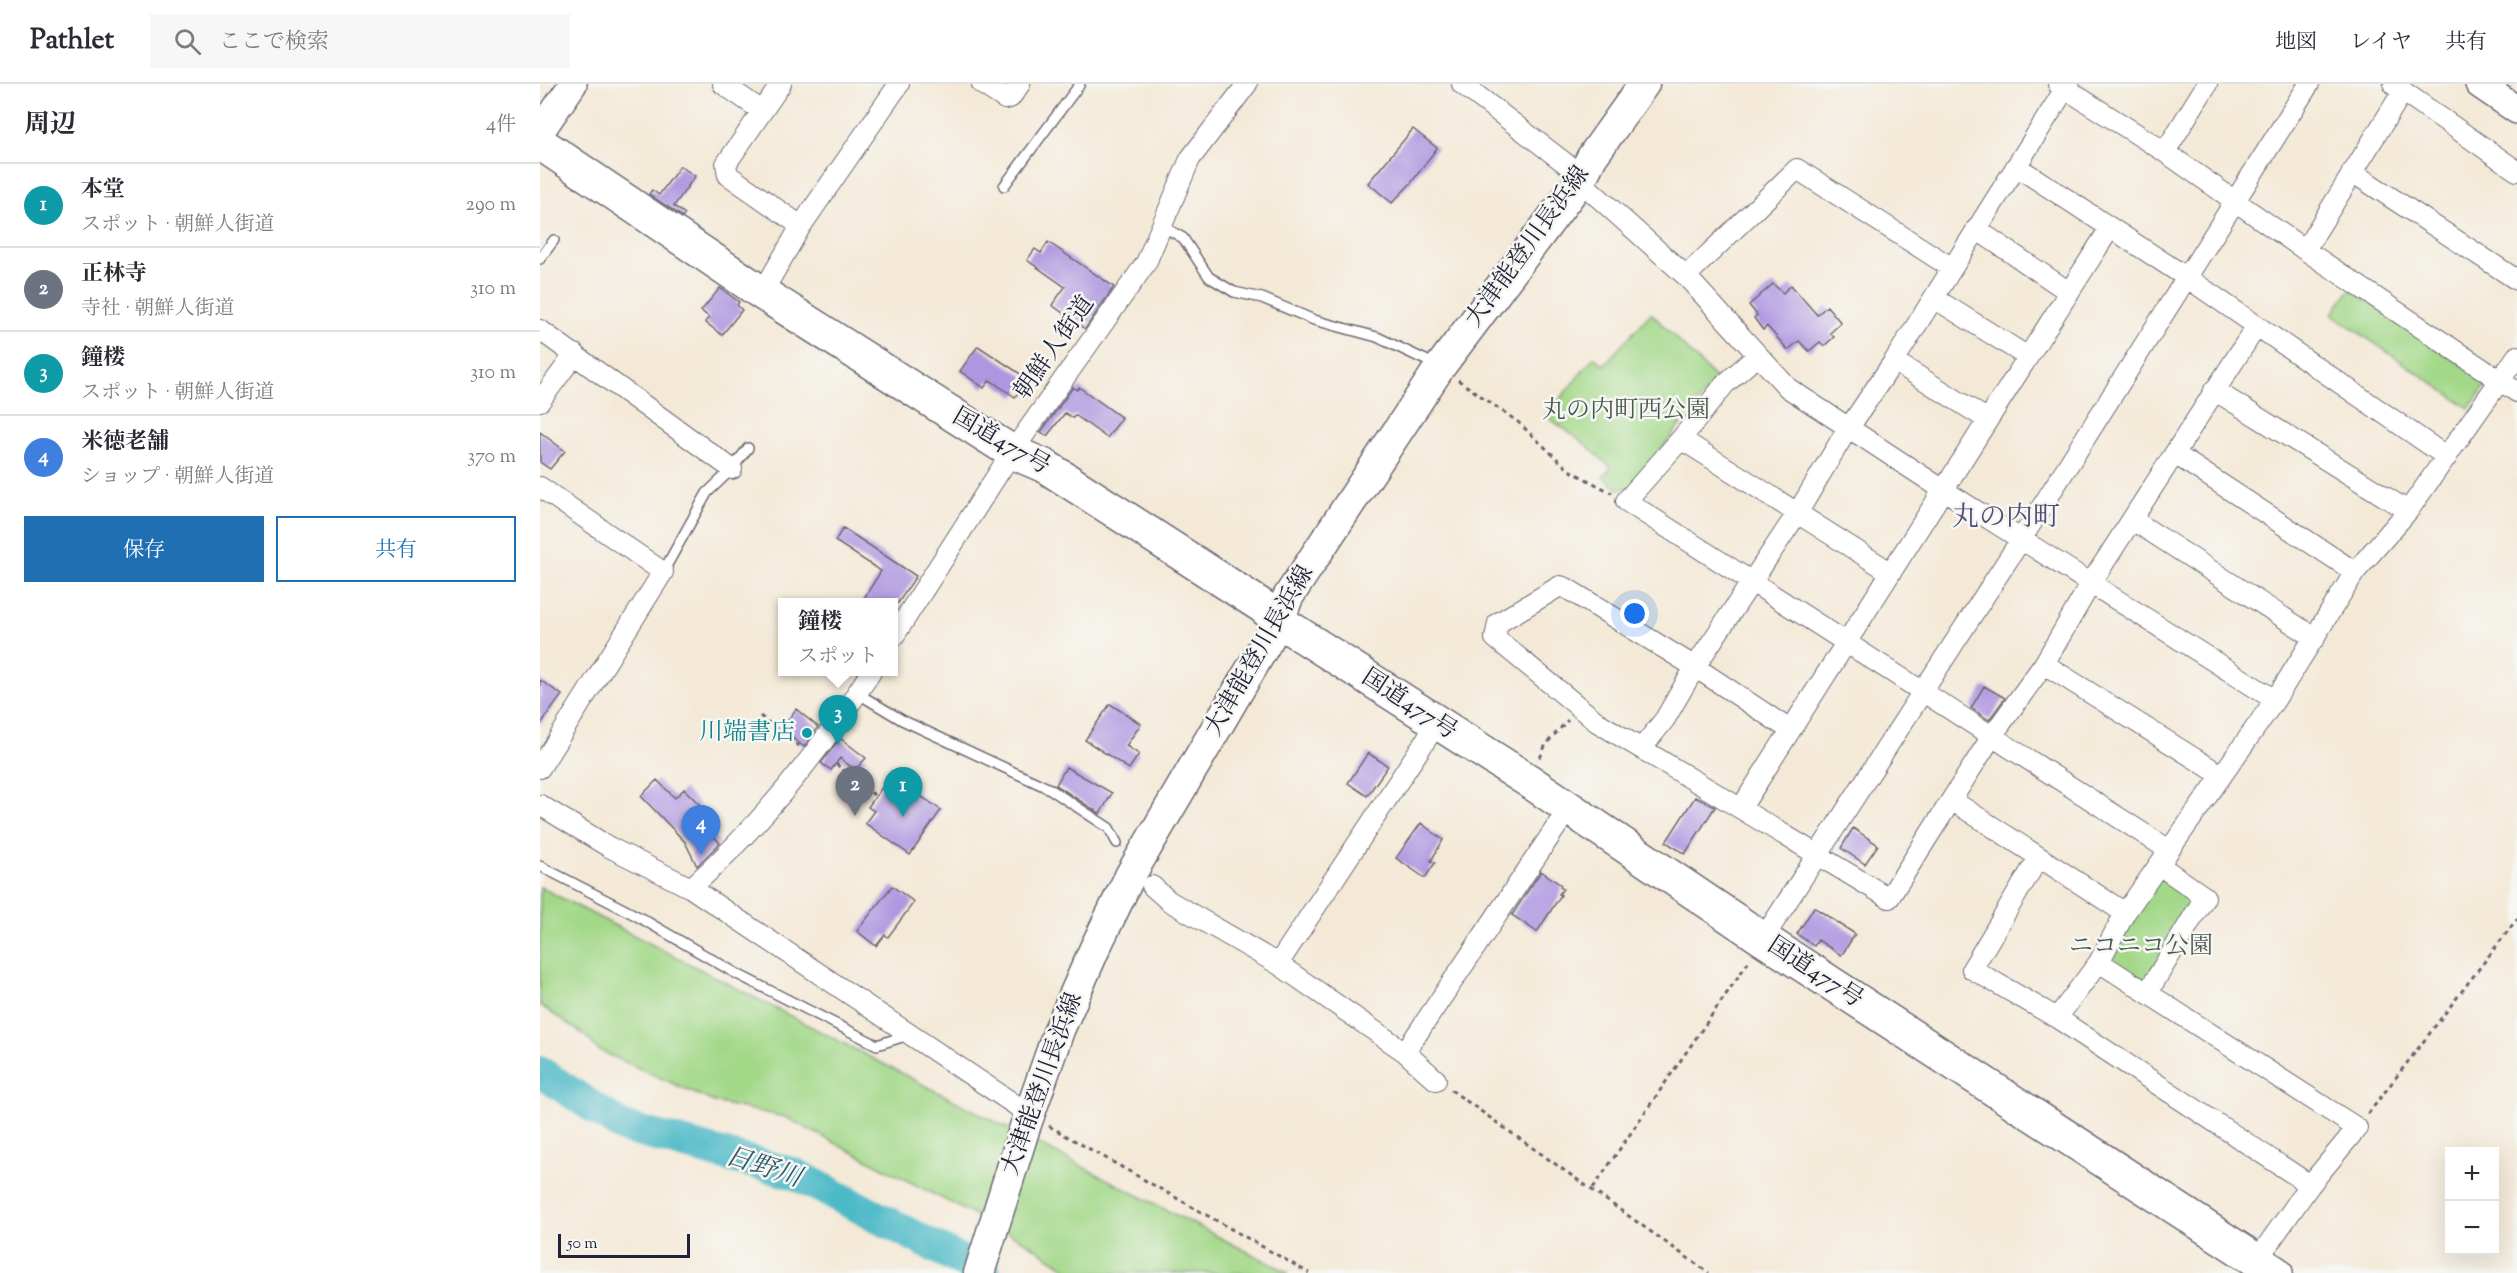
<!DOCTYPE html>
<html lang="ja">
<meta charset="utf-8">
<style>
:root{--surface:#fff;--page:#f7f7f7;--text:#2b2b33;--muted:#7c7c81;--line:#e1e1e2;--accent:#1f6fb2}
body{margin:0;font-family:"Sorts Mill Goudy","Noto Serif JP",serif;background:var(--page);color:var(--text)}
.controls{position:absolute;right:18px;bottom:18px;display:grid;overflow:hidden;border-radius:0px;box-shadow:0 6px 24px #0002}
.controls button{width:54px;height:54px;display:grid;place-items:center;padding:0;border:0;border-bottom:2px solid var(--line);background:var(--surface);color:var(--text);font:30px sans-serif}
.scale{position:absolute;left:18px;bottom:15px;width:132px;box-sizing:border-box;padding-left:6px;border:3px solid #22223b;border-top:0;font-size:16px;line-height:21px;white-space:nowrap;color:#22223b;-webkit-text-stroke:4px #f6f6f2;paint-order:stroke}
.you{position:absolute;left:1095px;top:530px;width:21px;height:21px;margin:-15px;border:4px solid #fff;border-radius:50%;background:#1a73e8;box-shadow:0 0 0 9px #1a73e833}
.badge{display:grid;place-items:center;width:39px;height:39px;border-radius:50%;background:var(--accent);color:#fff;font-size:20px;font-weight:700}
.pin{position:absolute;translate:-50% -50px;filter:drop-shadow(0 2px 3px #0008)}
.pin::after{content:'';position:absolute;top:32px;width:21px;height:18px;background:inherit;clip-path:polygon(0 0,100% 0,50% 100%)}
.popup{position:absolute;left:238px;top:514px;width:120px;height:78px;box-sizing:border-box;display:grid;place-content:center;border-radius:0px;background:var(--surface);filter:drop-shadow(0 2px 4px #0005);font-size:20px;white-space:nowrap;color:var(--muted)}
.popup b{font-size:22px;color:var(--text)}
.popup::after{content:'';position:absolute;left:50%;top:100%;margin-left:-12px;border:12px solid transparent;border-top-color:var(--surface)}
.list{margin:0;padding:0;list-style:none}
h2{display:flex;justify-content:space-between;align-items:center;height:78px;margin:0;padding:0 24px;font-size:26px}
h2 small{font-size:20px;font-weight:400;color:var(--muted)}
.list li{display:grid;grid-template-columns:39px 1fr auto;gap:18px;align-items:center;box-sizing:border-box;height:84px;padding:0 24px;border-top:2px solid var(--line)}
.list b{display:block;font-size:22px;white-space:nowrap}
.list p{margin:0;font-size:20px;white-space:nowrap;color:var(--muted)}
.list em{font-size:20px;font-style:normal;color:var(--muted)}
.actions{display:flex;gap:12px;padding:18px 24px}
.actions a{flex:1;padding:14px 0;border:2px solid var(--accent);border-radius:0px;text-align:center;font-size:21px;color:var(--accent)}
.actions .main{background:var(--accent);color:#fff}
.icon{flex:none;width:33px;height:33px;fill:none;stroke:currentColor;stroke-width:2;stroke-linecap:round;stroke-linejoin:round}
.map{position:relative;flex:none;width:1977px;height:1189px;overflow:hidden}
header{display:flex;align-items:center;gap:36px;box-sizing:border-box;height:84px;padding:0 30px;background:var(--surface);border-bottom:2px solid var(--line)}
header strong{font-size:28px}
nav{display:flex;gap:33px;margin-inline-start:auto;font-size:21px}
.search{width:420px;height:54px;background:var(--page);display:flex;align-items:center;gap:15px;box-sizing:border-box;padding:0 21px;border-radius:0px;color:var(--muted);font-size:22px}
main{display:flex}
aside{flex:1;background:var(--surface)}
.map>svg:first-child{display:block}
.green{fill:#a3d888;stroke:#627d62;stroke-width:1.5}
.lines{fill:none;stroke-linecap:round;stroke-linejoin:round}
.river{stroke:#4dbac7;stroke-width:32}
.building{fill:#ae97e0}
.lane-casing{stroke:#6c6872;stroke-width:12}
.street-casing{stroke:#6c6872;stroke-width:22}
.secondary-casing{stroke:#6c6872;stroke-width:30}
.primary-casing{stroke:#6c6872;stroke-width:33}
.highway-casing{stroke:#6c6872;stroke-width:36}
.path{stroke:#6c6872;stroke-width:3;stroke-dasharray:4.5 4.5;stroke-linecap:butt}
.lane{stroke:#fff;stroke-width:9}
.street{stroke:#fff;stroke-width:20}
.secondary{stroke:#fff;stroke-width:27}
.primary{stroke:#fff;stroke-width:30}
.highway{stroke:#fff;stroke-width:33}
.culture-dot{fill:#0f9aa8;stroke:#f6f6f2;stroke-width:2}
.labels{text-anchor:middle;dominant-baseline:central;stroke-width:5;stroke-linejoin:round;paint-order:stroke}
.street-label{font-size:24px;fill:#22223b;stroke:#f6f6f2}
.park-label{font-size:24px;fill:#495952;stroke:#f6f6f2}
.culture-label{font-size:24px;fill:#0d838f;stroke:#f6f6f2;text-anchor:end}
.water-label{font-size:26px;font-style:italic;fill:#31576c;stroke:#f6f6f2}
.quarter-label{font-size:27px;fill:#534b75;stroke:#f6f6f2}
</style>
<header>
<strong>Pathlet</strong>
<div class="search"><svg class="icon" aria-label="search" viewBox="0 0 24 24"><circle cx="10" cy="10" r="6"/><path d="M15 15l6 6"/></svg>ここで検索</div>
<nav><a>地図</a><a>レイヤ</a><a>共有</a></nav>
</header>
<main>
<aside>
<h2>周辺<small>4件</small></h2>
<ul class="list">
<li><span class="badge" style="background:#0f9aa8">1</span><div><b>本堂</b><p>スポット · 朝鮮人街道</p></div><em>290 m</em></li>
<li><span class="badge" style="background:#6b7280">2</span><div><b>正林寺</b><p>寺社 · 朝鮮人街道</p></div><em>310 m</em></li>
<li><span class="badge" style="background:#0f9aa8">3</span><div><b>鐘楼</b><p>スポット · 朝鮮人街道</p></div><em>310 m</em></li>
<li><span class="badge" style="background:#3f7fe0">4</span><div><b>米徳老舗</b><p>ショップ · 朝鮮人街道</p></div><em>370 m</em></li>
</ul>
<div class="actions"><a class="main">保存</a><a>共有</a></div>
</aside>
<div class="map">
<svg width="1977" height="1189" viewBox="0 0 1977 1189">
<rect width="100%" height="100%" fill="#f6f6f2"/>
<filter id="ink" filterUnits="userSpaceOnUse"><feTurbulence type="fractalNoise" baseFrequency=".0167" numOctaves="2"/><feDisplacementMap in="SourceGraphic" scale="12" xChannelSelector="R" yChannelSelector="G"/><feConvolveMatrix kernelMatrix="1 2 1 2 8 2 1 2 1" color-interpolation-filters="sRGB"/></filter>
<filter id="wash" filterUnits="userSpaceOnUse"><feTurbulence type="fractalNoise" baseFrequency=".008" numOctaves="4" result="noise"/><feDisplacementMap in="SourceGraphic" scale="24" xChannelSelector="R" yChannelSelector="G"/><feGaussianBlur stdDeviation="1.35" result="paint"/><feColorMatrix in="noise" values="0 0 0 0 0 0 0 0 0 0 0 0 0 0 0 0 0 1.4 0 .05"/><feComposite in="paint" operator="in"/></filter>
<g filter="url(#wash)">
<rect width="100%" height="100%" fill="#f4e9d7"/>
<path class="green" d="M 1813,207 L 1945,296 L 1946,302 L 1929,324 L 1792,230 L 1808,208 Z
M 1111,229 L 1176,295 L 1092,403 L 1078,405 L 1063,393 L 1071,384 L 1044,359 L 1006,332 L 1054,273 L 1064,281 Z
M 1621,789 L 1657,819 L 1608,898 L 1571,879 L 1568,869 Z
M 0,803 L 749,1189 L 533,1189 L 486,1158 L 245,1033 L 174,1018 L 58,966 L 47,953 L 0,921 Z"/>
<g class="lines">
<path class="river" d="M 0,988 L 83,1043 L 255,1090 L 445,1189"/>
</g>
<g id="blocks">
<path class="building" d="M 873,45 L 897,64 L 871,99 L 852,119 L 828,99 Z
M 140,82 L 155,92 L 134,122 L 145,130 L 143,133 L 109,110 L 112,106 L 119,111 Z
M 508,158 L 574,203 L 545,245 L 512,221 L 525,203 L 487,176 L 495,165 L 501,169 Z
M 1233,200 L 1243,209 L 1251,201 L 1277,231 L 1287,222 L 1301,239 L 1290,249 L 1294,253 L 1284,262 L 1280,258 L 1269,267 L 1259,257 L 1248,266 L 1227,242 L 1223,246 L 1214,234 L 1217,231 L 1209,221 Z
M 180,204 L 199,218 L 197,221 L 202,226 L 182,251 L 165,238 L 169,233 L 161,227 Z
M 438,262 L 488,295 L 475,313 L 450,296 L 444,304 L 420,287 Z
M 533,303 L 537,306 L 539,303 L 582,334 L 567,354 L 535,331 L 533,334 L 525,329 L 507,352 L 501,348 Z
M 0,348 L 25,367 L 10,385 L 0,378 Z
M 303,444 L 376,492 L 358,519 L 321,519 L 341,487 L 295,457 Z
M 0,596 L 22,611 L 0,641 Z
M 1444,602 L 1465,614 L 1449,636 L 1431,624 Z
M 570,620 L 601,640 L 586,662 L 599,670 L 589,685 L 545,656 Z
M 256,625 L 278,643 L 264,663 L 241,645 Z
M 300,654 L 326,674 L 315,686 L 300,674 L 291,686 L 281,679 Z
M 828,669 L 848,682 L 827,712 L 808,699 Z
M 526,683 L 572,709 L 560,730 L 516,701 Z
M 356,695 L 401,726 L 370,771 L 325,739 L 334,727 L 328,723 L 343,702 L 348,706 Z
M 117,696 L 135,714 L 144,705 L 160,721 L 152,729 L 180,759 L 157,782 L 145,758 L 101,712 Z
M 1155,713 L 1175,723 L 1145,770 L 1126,758 Z
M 881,739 L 903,756 L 891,777 L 895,779 L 885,794 L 856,774 Z
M 1313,744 L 1338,761 L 1325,780 L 1301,764 Z
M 1001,787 L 1021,801 L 1020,803 L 1023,805 L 1019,810 L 1021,811 L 997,848 L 972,831 Z
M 352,802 L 374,818 L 348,853 L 345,851 L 336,862 L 317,847 Z
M 1274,823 L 1315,850 L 1303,869 L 1301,871 L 1278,856 L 1274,862 L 1257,850 Z"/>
</g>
</g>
<g filter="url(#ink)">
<use href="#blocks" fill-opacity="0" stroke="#6c6872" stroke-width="1.5"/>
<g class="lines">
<defs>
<path id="lane" d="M 464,102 L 540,0
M 622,142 L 643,154 L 669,193 L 694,208 L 722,214 L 774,236 L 837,253 L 896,281
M 0,175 L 14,156
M 123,488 L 167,409 L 192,385 L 208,364
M 317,609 L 362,636 L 510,705 L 569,744 L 577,759
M 0,782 L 97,832 L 197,890 L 337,961 L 368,951"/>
<path id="street" d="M 183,0 L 222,27
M 241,0 L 186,80 L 188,91 L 261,142
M 442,0 L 465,15 L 470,14 L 480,0
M 922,0 L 1029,82 L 1040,97 L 1146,192 L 1248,304 L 1405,407 L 1735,616
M 1518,0 L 1625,68 L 1765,166 L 1977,308
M 1854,1 L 1977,87
M 1625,68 L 1667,0
M 1476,82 L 1646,193 L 1907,373
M 1812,88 L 1977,196
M 1436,145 L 1529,208
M 1765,166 L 1863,7
M 1146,192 L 1257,85 L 1412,184
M 222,209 L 261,142 L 359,0
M 1394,214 L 1488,273
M 0,246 L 192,385
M 1218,271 L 1185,300 L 1141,355 L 1086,417 L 1629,766
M 1354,277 L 1448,336
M 1674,306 L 1868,427
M 0,317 L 35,270
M 1141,355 L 1350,488
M 1635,370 L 1815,488
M 0,403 L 123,488 L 0,684
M 1593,436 L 1775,554
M 354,552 L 472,368 L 606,179 L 650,75 L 707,0
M 1504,580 L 1681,691
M 1250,646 L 1155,583 L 1026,504 L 1020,502 L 958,539 L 955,554 L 1057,638 L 1349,814 L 1452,652 L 1504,580 L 1551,499 L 1716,243
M 1102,664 L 1125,635 L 1155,583 L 1258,428 L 1302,354 L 1354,277 L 1528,0
M 1413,717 L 1585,829
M 0,721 L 69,763 L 151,804 L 489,1030
M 1201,724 L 1570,144
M 1499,773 L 1432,885 L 1517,934 L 1770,1101
M 612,802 L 629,817 L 738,880 L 865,968 L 896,996
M 151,804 C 221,741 280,667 331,588
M 1223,855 L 1489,443 L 1769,0
M 1559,878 L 1817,1044 L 1770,1101 L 1717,1176
M 738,880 L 897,639
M 1608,908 L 1665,813 L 1619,781
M 1517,934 L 1559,878 L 1585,829 L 1735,616 L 1815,488 L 1868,427 L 1977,272
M 865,968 L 1029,724"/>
<path id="secondary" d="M 1939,0 L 1977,26
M 0,48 L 33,0"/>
<path id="primary" d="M 439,1189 L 485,1043 L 519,946 L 555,864 L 591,790 L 739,537 L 748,513 L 900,283 L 1040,97 L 1052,73 L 1104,0"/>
<path id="highway" d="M 0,59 L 222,209 L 472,368 L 505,382 L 722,522 L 739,537 L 989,697 L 1223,855 L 1736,1189"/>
</defs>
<use href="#lane" class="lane-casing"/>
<use href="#street" class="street-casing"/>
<use href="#secondary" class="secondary-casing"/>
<use href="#primary" class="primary-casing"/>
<use href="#highway" class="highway-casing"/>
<path class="path" d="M 918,296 L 978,338 L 1029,386 L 1072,409
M 220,632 L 259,662
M 1000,674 L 1006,660 L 1028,636
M 296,680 L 334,711
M 911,1006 L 1169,1189
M 1828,1030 L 1977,835
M 509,1042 L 769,1189
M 1053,1104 L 1211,874"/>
<use href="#lane" class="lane"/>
<use href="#street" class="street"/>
<use href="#secondary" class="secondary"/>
<use href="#primary" class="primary"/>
<use href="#highway" class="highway"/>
</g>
</g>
<circle class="culture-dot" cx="267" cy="649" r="6"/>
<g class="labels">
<g class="street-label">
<text transform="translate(988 163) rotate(-54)">大津能登川長浜線</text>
<text transform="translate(515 264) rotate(-55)">朝鮮人街道</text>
<text transform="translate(461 358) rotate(30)">国道477号</text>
<text transform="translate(720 567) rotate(-60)">大津能登川長浜線</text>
<text transform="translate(869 621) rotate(33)">国道477号</text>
<text transform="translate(1275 889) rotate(33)">国道477号</text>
<text transform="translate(503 1000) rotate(-70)">大津能登川長浜線</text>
</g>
<g class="park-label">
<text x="1086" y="327">丸の内町西公園</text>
<text x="1601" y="863">ニコニコ公園</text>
</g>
<g class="culture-label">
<text x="255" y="649">川端書店</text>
</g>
<g class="water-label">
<text transform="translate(223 1084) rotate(18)">日野川</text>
</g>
<g class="quarter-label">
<text x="1466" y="434">丸の内町</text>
</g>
</g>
</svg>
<div class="controls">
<button>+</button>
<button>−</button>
</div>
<div class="scale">50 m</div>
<div class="you"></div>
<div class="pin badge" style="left:363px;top:733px;background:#0f9aa8">1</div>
<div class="pin badge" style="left:315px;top:732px;background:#6b7280">2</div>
<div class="pin badge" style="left:298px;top:661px;background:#0f9aa8">3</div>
<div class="popup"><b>鐘楼</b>スポット</div>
<div class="pin badge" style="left:161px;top:771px;background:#3f7fe0">4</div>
</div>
</main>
